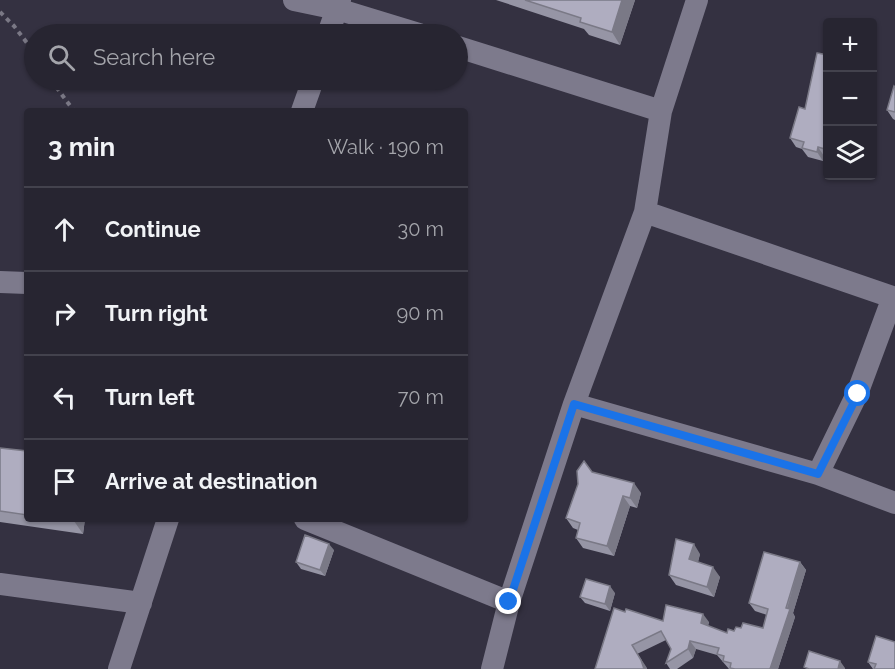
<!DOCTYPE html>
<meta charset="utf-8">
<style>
:root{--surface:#272531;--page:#2f2d39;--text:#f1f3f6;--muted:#a4a5ab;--line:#43424d}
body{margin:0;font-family:Raleway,sans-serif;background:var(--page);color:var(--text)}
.controls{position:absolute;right:18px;top:18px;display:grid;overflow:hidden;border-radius:6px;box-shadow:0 2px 4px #0004}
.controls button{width:54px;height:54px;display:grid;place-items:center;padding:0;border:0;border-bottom:2px solid var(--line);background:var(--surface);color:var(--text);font:30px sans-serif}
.stop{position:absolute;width:18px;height:18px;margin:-14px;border:4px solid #1a73e8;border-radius:50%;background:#fff}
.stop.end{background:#1a73e8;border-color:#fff;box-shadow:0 2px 6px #0008}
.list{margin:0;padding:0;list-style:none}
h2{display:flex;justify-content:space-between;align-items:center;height:78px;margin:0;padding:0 24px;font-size:26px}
h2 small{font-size:20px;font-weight:400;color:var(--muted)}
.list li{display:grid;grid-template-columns:39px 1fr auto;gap:18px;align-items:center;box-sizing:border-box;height:84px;padding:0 24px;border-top:2px solid var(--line)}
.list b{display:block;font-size:22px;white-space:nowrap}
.list em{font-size:20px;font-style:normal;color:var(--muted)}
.icon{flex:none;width:33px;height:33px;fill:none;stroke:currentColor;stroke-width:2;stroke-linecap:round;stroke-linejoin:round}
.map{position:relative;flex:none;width:895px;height:669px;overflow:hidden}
.search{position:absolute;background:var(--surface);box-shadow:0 2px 4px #0004;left:24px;top:24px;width:444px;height:66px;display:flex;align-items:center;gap:15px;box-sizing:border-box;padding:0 21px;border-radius:33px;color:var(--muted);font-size:22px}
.panel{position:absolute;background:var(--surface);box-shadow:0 2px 4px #0004;left:24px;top:108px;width:444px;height:414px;border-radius:6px}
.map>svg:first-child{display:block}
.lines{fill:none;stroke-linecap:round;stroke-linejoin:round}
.path{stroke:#7a7885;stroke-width:4;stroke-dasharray:4.5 4.5;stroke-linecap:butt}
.street{stroke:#7d7a8c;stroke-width:22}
.wall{fill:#9695a5}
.shaded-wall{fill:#7a7986}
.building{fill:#afadc0;stroke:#7a7986;stroke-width:1.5}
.route{stroke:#1a73e8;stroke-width:8}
</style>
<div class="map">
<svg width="895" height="669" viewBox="0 0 895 669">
<rect width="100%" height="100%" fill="#343141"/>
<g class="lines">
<path class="path" d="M 0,12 L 14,26 L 34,52
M 51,80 L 74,111"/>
<path class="street" d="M 294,0 L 337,9 L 419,34
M 328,34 L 340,0
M 458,47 L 661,111
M 302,111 L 313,80
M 645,212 L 895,298
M 0,282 L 27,283
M 574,404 L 818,474 L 895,503
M 818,474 L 857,394 L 893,297
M 305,519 L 509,602
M 0,584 L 141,603
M 119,669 L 168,519
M 492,669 L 509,602 L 574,404 L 645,212 L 661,111 L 697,0"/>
</g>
<path class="wall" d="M 496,0 L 635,0 L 620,45 L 589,35 L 584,29 Z
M 828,55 L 828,157 L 824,156 L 823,161 L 808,157 L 802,149 L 796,147 L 790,138 L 805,109 Z
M 895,87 L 895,120 L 893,119 L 887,110 Z
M 0,448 L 27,451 L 27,519 L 85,519 L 83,534 L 0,522 Z
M 592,472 L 641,493 L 637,508 L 630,506 L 614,556 L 583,548 L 576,538 L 578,530 L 573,528 L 566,518 Z
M 334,550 L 325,576 L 301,569 L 296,562 Z
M 700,554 L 698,562 L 720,577 L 714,597 L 676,585 L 669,575 Z
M 800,562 L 806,570 L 793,613 L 795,617 L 778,669 L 729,669 L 717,655 L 696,649 L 693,658 L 677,669 L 670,669 L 666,663 L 671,649 L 666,640 L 637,654 L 647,669 L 595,669 L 625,612 L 663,621 L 709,622 L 708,626 L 727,633 L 741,628 L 763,628 L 767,615 L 755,611 L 749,603 Z
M 615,593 L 610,611 L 585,603 L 580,597 Z
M 868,662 L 895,669 L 873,669 Z"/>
<path class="shaded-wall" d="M 622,0 L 635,0 L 620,45 L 612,32 Z
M 818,147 L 824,156 L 823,161 L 817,152 Z
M 634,483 L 641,493 L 637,508 L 630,498 Z
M 623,496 L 630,506 L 614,556 L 607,546 Z
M 74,519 L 85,519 L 83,534 L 74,521 Z
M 329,544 L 334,550 L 325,576 L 320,570 Z
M 694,544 L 700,554 L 696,569 L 689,559 Z
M 800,562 L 806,570 L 793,613 L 795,617 L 778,669 L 770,669 Z
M 713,567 L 720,577 L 714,597 L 707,587 Z
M 610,586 L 615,593 L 610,611 L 605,604 Z
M 703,614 L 709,622 L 706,632 L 701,623 Z
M 690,641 L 696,649 L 693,658 L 688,649 Z
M 632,645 L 647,668 L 647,669 L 644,669 L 641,660 Z
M 840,661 L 845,668 L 845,669 L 838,669 Z"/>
<path class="building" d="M 525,0 L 622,0 L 612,32 L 580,22 L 581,18 Z
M 817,53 L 828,55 L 828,150 L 818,147 L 817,152 L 802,148 L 804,142 L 790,138 L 799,107 L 805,109 Z
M 894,86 L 895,87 L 895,112 L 887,110 Z
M 0,448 L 27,451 L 27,515 L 0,511 Z
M 584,461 L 592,472 L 634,483 L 630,498 L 623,496 L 607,546 L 576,538 L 580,523 L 566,518 L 578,484 L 577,471 Z
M 59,519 L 74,519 L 74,521 Z
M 305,535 L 329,544 L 320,570 L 296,562 Z
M 676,539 L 694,544 L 689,559 L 713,567 L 707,587 L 669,575 Z
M 764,552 L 800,562 L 786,608 L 790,609 L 770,669 L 735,669 L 730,668 L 731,663 L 723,661 L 724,656 L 717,654 L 719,648 L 690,641 L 688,649 L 666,663 L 671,649 L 661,631 L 632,645 L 641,660 L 644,669 L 595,669 L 614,608 L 625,612 L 626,609 L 663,621 L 666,605 L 703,614 L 701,623 L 727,633 L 728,629 L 734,631 L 736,627 L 741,628 L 743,623 L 763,628 L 768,609 L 749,603 Z
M 586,579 L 610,586 L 605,604 L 580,597 Z
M 876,636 L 895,642 L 895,669 L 874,669 L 876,664 L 868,662 Z
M 809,651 L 840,661 L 838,669 L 809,669 L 804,667 Z"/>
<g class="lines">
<path class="route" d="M 509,602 L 574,404 L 818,474 L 858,394"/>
</g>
</svg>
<div class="controls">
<button>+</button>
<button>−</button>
<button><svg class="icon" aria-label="layers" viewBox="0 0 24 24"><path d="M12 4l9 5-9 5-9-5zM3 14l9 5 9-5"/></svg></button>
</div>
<div class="stop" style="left:858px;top:394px"></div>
<div class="stop end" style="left:509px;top:602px"></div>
<div class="search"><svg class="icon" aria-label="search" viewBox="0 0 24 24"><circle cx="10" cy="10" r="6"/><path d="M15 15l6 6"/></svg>Search here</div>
<section class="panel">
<h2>3 min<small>Walk · 190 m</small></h2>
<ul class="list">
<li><svg class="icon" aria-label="ahead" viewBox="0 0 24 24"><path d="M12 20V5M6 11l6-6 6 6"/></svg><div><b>Continue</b></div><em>30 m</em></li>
<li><svg class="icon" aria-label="right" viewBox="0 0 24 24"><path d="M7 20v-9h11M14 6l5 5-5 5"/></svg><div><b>Turn right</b></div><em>90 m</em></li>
<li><svg class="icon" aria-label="left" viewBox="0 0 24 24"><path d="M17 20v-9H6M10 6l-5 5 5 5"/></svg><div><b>Turn left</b></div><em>70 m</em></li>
<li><svg class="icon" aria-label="arrive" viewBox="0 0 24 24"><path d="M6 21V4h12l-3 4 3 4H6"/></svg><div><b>Arrive at destination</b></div></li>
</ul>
</section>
</div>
